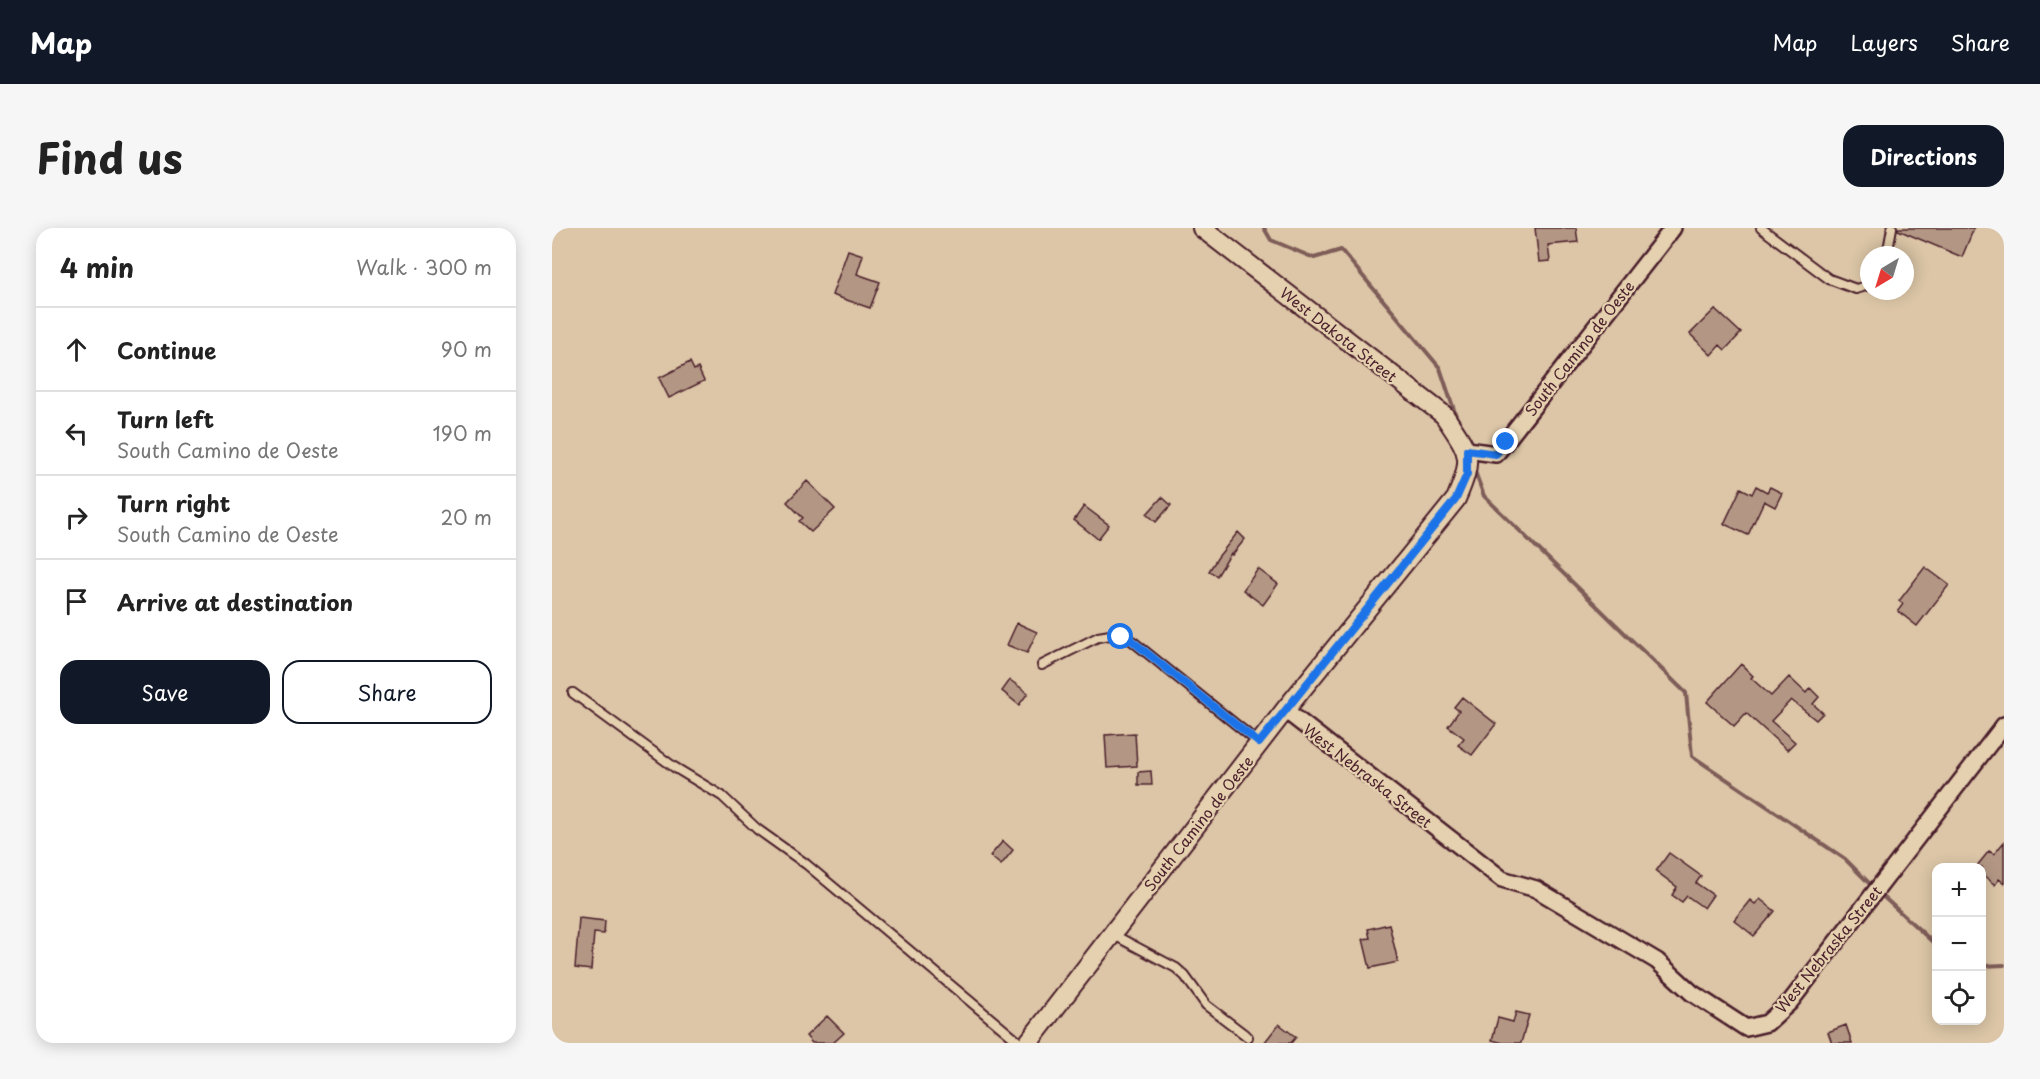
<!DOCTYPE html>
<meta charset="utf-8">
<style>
:root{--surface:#fff;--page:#f6f6f6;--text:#222;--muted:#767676;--line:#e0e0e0;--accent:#111827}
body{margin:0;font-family:"Playpen Sans",sans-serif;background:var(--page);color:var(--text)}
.controls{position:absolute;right:18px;bottom:18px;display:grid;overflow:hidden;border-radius:12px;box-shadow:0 3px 15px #0003}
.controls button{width:54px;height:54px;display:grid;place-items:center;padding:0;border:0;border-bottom:2px solid var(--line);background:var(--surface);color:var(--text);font:30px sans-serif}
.compass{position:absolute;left:1308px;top:18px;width:54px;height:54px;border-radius:50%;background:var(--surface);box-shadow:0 3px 15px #0003;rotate:218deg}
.stop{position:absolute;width:18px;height:18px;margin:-14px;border:4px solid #1a73e8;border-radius:50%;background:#fff}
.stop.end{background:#1a73e8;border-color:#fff;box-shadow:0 2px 6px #0008}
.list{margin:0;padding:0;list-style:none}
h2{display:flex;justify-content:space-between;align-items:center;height:78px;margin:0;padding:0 24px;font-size:26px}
h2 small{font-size:20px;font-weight:400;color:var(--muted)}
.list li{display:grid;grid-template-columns:39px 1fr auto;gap:18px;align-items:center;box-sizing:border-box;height:84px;padding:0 24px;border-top:2px solid var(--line)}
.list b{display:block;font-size:22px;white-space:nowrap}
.list p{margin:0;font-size:20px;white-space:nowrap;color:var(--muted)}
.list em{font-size:20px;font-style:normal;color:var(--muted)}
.actions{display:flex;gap:12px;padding:18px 24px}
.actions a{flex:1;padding:14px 0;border:2px solid var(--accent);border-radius:18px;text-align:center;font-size:21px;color:var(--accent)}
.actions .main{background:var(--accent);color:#fff}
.icon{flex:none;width:33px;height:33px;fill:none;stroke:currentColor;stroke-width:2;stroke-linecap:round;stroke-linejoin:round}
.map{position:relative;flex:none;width:1452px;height:815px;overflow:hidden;border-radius:18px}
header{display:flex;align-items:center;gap:36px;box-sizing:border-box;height:84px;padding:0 30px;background:var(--accent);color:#fff}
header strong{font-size:28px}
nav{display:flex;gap:33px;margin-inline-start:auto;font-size:21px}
.intro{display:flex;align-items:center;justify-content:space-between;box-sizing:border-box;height:144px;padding:0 36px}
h1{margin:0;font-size:42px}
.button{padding:15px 27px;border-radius:18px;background:var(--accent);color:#fff;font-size:21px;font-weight:700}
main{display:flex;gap:36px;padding:0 36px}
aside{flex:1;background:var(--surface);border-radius:18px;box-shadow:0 3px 15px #0003}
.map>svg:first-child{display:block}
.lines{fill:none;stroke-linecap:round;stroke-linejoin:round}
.stream{stroke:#7e5c58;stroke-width:4}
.building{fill:#b39784;stroke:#4a1f2b;stroke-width:1.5}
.service-casing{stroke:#4a1f2b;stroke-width:12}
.minor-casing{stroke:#4a1f2b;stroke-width:20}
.tertiary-casing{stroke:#4a1f2b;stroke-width:22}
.service{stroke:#e5d1af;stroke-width:8}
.minor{stroke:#e5d1af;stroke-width:15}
.tertiary{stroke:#e5d1af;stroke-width:18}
.route{stroke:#1a73e8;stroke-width:8}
.labels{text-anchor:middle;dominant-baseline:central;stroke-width:4.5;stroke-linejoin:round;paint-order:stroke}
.street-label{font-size:15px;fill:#4a1f2b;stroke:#e5d1af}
</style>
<header>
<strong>Map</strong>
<nav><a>Map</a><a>Layers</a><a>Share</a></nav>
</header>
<div class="intro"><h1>Find us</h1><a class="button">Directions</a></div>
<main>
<aside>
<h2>4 min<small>Walk · 300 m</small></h2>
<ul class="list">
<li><svg class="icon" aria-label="ahead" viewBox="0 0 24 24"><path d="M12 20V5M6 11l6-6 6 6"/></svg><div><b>Continue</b></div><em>90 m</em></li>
<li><svg class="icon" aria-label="left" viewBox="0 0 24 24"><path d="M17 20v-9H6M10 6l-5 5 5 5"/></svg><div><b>Turn left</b><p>South Camino de Oeste</p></div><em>190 m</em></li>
<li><svg class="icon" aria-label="right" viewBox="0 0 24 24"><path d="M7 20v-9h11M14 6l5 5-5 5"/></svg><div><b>Turn right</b><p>South Camino de Oeste</p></div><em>20 m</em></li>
<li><svg class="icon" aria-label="arrive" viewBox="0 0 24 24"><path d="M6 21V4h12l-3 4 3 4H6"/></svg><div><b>Arrive at destination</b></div></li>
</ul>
<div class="actions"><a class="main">Save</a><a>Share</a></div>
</aside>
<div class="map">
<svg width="1452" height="815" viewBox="0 0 1452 815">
<rect width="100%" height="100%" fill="#dcc6a7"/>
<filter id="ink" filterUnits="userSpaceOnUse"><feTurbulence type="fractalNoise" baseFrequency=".0167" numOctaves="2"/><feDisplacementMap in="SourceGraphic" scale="12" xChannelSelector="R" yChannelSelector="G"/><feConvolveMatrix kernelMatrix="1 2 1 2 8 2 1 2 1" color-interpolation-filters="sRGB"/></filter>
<g filter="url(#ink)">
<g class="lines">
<path class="stream" d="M 712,0 L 719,12 L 762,30 L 789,22 L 888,140 L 906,194
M 922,241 L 932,268 L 1134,465 L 1140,528 L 1293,631 L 1321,659
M 1326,664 L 1384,717
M 1430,738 L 1452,737"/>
</g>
<path class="building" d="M 983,0 L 1024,0 L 1026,14 L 996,17 L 998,33 L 987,34 Z
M 1346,0 L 1422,0 L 1410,29 L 1346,2 Z
M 296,22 L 311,27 L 305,46 L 328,54 L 318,80 L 280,67 Z
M 1163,81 L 1189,105 L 1173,122 L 1168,117 L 1159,127 L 1138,106 Z
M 138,134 L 142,142 L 146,140 L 152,153 L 117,170 L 107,150 Z
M 255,253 L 283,281 L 259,304 L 247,293 L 251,290 L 235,274 Z
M 1204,258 L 1215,264 L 1218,259 L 1230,265 L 1223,279 L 1212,273 L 1196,307 L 1172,296 L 1189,260 L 1200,266 Z
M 610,269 L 619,277 L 604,294 L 595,286 Z
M 532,278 L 557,297 L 546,311 L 522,292 Z
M 686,304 L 693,311 L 680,327 L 679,325 L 665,348 L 657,343 L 666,329 Z
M 1373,339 L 1397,357 L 1365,398 L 1346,383 L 1351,376 L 1347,373 Z
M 706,341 L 726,356 L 711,377 L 691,362 Z
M 465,395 L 485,404 L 475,425 L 455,417 Z
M 1189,436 L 1201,448 L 1199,450 L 1219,468 L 1237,449 L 1254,465 L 1258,460 L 1267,469 L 1261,476 L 1271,485 L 1264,492 L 1239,472 L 1219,493 L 1243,514 L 1235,522 L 1194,485 L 1182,498 L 1155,474 Z
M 458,452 L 476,465 L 467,477 L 450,463 Z
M 910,469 L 944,496 L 920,527 L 906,517 L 912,510 L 896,498 L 907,483 L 902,479 Z
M 583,505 L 585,538 L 555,540 L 553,507 Z
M 599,543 L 600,557 L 586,557 L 586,544 Z
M 451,613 L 461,622 L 449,637 L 438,628 Z
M 1452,614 L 1452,655 L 1447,651 L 1443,657 L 1430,646 L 1430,639 L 1424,639 L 1437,623 L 1442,626 Z
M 1117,625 L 1149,648 L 1144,655 L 1161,667 L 1152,680 L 1135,668 L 1130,674 L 1120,667 L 1125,659 L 1104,643 Z
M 1208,671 L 1223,683 L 1202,708 L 1182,692 L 1198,672 L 1203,676 Z
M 27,690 L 53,693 L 52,706 L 42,705 L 39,742 L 23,740 Z
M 837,696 L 846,734 L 818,740 L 811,711 L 818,710 L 816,701 Z
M 964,784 L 977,787 L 969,815 L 951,815 L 940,812 L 946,790 L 961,794 Z
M 275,788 L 292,805 L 281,815 L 260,815 L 254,808 Z
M 727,796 L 744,809 L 739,815 L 712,815 Z
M 1294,797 L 1300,815 L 1280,815 L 1276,804 Z"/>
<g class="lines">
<defs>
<path id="service" d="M 1209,0 L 1277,51 L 1304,61 L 1317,57
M 1335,27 L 1340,0
M 490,437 L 546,409 L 558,407 L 579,412 L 707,515
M 21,465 L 122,539 L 170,568 L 205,601 L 254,636 L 468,815
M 560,706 L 624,740 L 633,748 L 654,777 L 696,809"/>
<path id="minor" d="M 915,222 L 944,226 L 1121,0
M 733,482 L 950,651 L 984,661 L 1105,733 L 1140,765 L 1194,800 L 1215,795 L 1238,774 L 1452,497"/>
<path id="tertiary" d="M 476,815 L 733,482 L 904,271 C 923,227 917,225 892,187 L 650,0"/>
</defs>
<use href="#service" class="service-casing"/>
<use href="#minor" class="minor-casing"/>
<use href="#tertiary" class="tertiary-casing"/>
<use href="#service" class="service"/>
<use href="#minor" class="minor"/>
<use href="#tertiary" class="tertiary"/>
</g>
</g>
<g class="lines" filter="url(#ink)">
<path class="route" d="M 569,409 L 579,412 L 707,515 L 904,271 L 915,246 L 915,222 L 944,226 L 954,214"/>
</g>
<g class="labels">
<g class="street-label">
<text transform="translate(787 106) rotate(38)">West Dakota Street</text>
<text transform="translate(1027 120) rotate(-52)">South Camino de Oeste</text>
<text transform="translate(816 547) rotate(38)">West Nebraska Street</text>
<text transform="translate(646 595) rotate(-52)">South Camino de Oeste</text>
<text transform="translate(1276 721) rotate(-51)">West Nebraska Street</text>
</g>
</g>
</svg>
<div class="controls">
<button>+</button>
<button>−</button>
<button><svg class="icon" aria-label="locate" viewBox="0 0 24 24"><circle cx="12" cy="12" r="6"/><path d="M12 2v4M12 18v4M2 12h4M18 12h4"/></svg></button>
</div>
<svg class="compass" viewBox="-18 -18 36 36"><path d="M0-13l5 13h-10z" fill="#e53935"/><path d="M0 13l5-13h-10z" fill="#767676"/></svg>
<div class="stop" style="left:569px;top:409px"></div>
<div class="stop end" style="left:954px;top:214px"></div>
</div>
</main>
